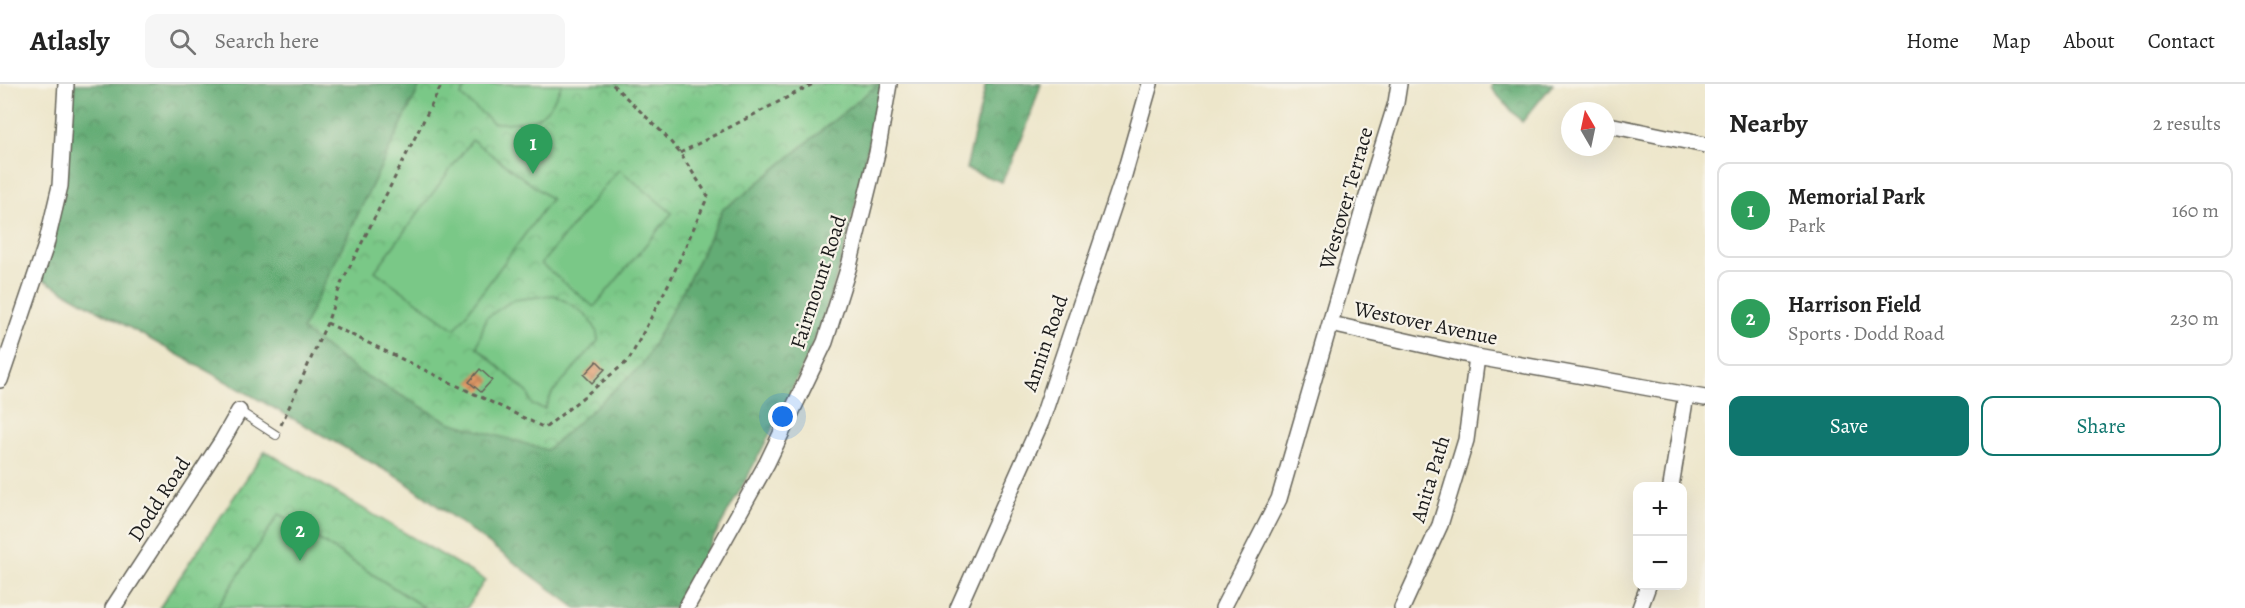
<!DOCTYPE html>
<meta charset="utf-8">
<style>
:root{--surface:#fff;--page:#f6f6f6;--text:#222;--muted:#767676;--line:#e0e0e0;--accent:#0f766e}
body{margin:0;font-family:Alegreya,serif;background:var(--page);color:var(--text)}
.controls{position:absolute;right:18px;bottom:18px;display:grid;overflow:hidden;border-radius:12px;box-shadow:0 6px 24px #0002}
.controls button{width:54px;height:54px;display:grid;place-items:center;padding:0;border:0;border-bottom:2px solid var(--line);background:var(--surface);color:var(--text);font:30px sans-serif}
.compass{position:absolute;left:1561px;top:18px;width:54px;height:54px;border-radius:50%;background:var(--surface);box-shadow:0 6px 24px #0002;rotate:351deg}
.you{position:absolute;left:783px;top:333px;width:21px;height:21px;margin:-15px;border:4px solid #fff;border-radius:50%;background:#1a73e8;box-shadow:0 0 0 9px #1a73e833}
.badge{display:grid;place-items:center;width:39px;height:39px;border-radius:50%;background:var(--accent);color:#fff;font-size:20px;font-weight:700}
.pin{position:absolute;translate:-50% -50px;filter:drop-shadow(0 2px 3px #0008)}
.pin::after{content:'';position:absolute;top:32px;width:21px;height:18px;background:inherit;clip-path:polygon(0 0,100% 0,50% 100%)}
.list{margin:0;padding:0;list-style:none}
h2{display:flex;justify-content:space-between;align-items:center;height:78px;margin:0;padding:0 24px;font-size:26px}
h2 small{font-size:20px;font-weight:400;color:var(--muted)}
.list li{display:grid;grid-template-columns:39px 1fr auto;gap:18px;align-items:center;box-sizing:border-box;height:96px;margin:0 12px 12px;padding:0 12px;border:2px solid var(--line);border-radius:12px}
.list b{display:block;font-size:22px;white-space:nowrap}
.list p{margin:0;font-size:20px;white-space:nowrap;color:var(--muted)}
.list em{font-size:20px;font-style:normal;color:var(--muted)}
.actions{display:flex;gap:12px;padding:18px 24px}
.actions a{flex:1;padding:14px 0;border:2px solid var(--accent);border-radius:12px;text-align:center;font-size:21px;color:var(--accent)}
.actions .main{background:var(--accent);color:#fff}
.icon{flex:none;width:33px;height:33px;fill:none;stroke:currentColor;stroke-width:2;stroke-linecap:round;stroke-linejoin:round}
.map{position:relative;flex:none;width:1705px;height:524px;overflow:hidden}
header{display:flex;align-items:center;gap:36px;box-sizing:border-box;height:84px;padding:0 30px;background:var(--surface);border-bottom:2px solid var(--line)}
header strong{font-size:28px}
nav{display:flex;gap:33px;margin-inline-start:auto;font-size:21px}
.search{width:420px;height:54px;background:var(--page);display:flex;align-items:center;gap:15px;box-sizing:border-box;padding:0 21px;border-radius:12px;color:var(--muted);font-size:22px}
main{display:flex}
aside{flex:1;background:var(--surface)}
.map>svg:first-child{display:block}
.forest{fill:url(#forest-crowns);stroke:#406448;stroke-width:1.5}
.park{fill:url(#park-crowns);stroke:#4b7252;stroke-width:1.5}
.garden{fill:#7ac887;stroke:#4b7252;stroke-width:1.5}
.building{fill:url(#building-cross-hatch)}
.lines{fill:none;stroke-linecap:round;stroke-linejoin:round}
.service-casing{stroke:#656359;stroke-width:10}
.minor-casing{stroke:#656359;stroke-width:18}
.path{stroke:#656359;stroke-width:3;stroke-dasharray:4.5 4.5;stroke-linecap:butt}
.service{stroke:#fff;stroke-width:8}
.minor{stroke:#fff;stroke-width:15}
.labels{text-anchor:middle;dominant-baseline:central;stroke-width:4.5;stroke-linejoin:round;paint-order:stroke}
.street-label{font-size:21px;fill:#1c1c1c;stroke:#f7f3e8}
</style>
<header>
<strong>Atlasly</strong>
<div class="search"><svg class="icon" aria-label="search" viewBox="0 0 24 24"><circle cx="10" cy="10" r="6"/><path d="M15 15l6 6"/></svg>Search here</div>
<nav><a>Home</a><a>Map</a><a>About</a><a>Contact</a></nav>
</header>
<main>
<div class="map">
<svg width="1705" height="524" viewBox="0 0 1705 524">
<defs>
<pattern id="forest-crowns" width="20" height="18" patternUnits="userSpaceOnUse" patternTransform="scale(1.5)"><rect width="20" height="18" fill="#63ac74"/><path d="M2 6a3 3 0 1 1 6 0M12 15a3 3 0 1 1 6 0" fill="none" stroke="#518b5e"/></pattern>
<pattern id="park-crowns" width="20" height="18" patternUnits="userSpaceOnUse" patternTransform="scale(1.5)"><rect width="20" height="18" fill="#7ac887"/><path d="M2 6a3 3 0 1 1 6 0M12 15a3 3 0 1 1 6 0" fill="none" stroke="#69ab74"/></pattern>
<pattern id="building-cross-hatch" width="8" height="8" patternUnits="userSpaceOnUse" patternTransform="scale(1.5)"><rect width="8" height="8" fill="#df9866"/><path d="M0 0l8 8M0 8l8-8" fill="none" stroke="#b47b53"/></pattern>
</defs>
<rect width="100%" height="100%" fill="#f7f3e8"/>
<filter id="ink" filterUnits="userSpaceOnUse"><feTurbulence type="fractalNoise" baseFrequency=".0167" numOctaves="2"/><feDisplacementMap in="SourceGraphic" scale="12" xChannelSelector="R" yChannelSelector="G"/><feConvolveMatrix kernelMatrix="1 2 1 2 8 2 1 2 1" color-interpolation-filters="sRGB"/></filter>
<filter id="wash" filterUnits="userSpaceOnUse"><feTurbulence type="fractalNoise" baseFrequency=".008" numOctaves="4" result="noise"/><feDisplacementMap in="SourceGraphic" scale="24" xChannelSelector="R" yChannelSelector="G"/><feGaussianBlur stdDeviation="1.35" result="paint"/><feColorMatrix in="noise" values="0 0 0 0 0 0 0 0 0 0 0 0 0 0 0 0 0 1.4 0 .05"/><feComposite in="paint" operator="in"/></filter>
<g filter="url(#wash)">
<rect width="100%" height="100%" fill="#ede6ca"/>
<path class="forest" d="M 64,0 L 421,0 L 302,246 L 642,281 L 689,195 L 723,125 L 742,112 L 878,0 L 882,0 C 862,84 847,179 813,259 C 774,350 723,437 674,524 L 576,524 L 401,395 L 42,195 Z
M 986,0 L 1041,0 L 1026,45 L 1002,98 L 966,85 Z
M 1492,0 L 1553,0 L 1522,38 L 1491,4 Z"/>
<path class="park" d="M 421,0 L 878,0 L 742,112 L 723,125 L 689,195 L 642,281 L 547,366 L 449,338 L 359,288 L 302,246 Z
M 265,367 L 485,496 L 467,524 L 159,524 Z"/>
<path class="garden" d="M 467,0 L 562,0 C 544,39 534,38 494,39 L 461,12 Z
M 472,56 L 551,115 L 455,245 L 375,187 Z
M 619,85 L 672,129 L 594,223 L 541,180 Z
M 554,211 C 573,221 598,234 598,257 L 552,309 L 545,325 L 532,321 L 528,309 L 477,263 L 486,234 L 513,216 Z
M 279,430 L 425,524 L 217,524 Z"/>
<g id="blocks">
<path class="building" d="M 597,277 L 605,285 L 592,299 L 584,291 Z
M 480,285 L 492,296 L 481,308 L 469,298 Z"/>
</g>
</g>
<g filter="url(#ink)">
<use href="#blocks" fill-opacity="0" stroke="#656359" stroke-width="1.5"/>
<g class="lines">
<defs>
<path id="service" d="M 239,327 L 276,351"/>
<path id="minor" d="M 1614,42 L 1705,61
M 1331,240 L 1477,273 L 1705,314
M 0,296 L 46,161 L 60,102 L 66,0
M 1671,402 L 1686,311
M 113,524 L 222,357 L 239,327
M 686,524 L 767,379 L 825,258 L 849,182 L 877,69 L 889,0
M 958,524 L 1041,338 L 1124,91 L 1150,0
M 1223,524 L 1279,415 L 1365,119 L 1396,19 L 1399,0
M 1402,524 L 1440,441 L 1466,356 L 1477,273
M 1640,524 L 1648,502"/>
</defs>
<use href="#service" class="service-casing"/>
<use href="#minor" class="minor-casing"/>
<path class="path" d="M 680,69 L 813,0
M 327,239 L 545,344 L 629,276 L 671,195 L 708,112 L 680,69 L 663,49 L 612,0
M 281,341 L 327,239 L 341,200 L 442,0"/>
<use href="#service" class="service"/>
<use href="#minor" class="minor"/>
</g>
</g>
<g class="labels">
<g class="street-label">
<text transform="translate(1346 114) rotate(-74)">Westover Terrace</text>
<text transform="translate(818 198) rotate(-72)">Fairmount Road</text>
<text transform="translate(1426 239) rotate(12)">Westover Avenue</text>
<text transform="translate(1045 259) rotate(-71)">Annin Road</text>
<text transform="translate(1430 395) rotate(-73)">Anita Path</text>
<text transform="translate(159 415) rotate(-57)">Dodd Road</text>
</g>
</g>
</svg>
<div class="controls">
<button>+</button>
<button>−</button>
</div>
<svg class="compass" viewBox="-18 -18 36 36"><path d="M0-13l5 13h-10z" fill="#e53935"/><path d="M0 13l5-13h-10z" fill="#767676"/></svg>
<div class="you"></div>
<div class="pin badge" style="left:533px;top:90px;background:#2e9e5b">1</div>
<div class="pin badge" style="left:300px;top:477px;background:#2e9e5b">2</div>
</div>
<aside>
<h2>Nearby<small>2 results</small></h2>
<ul class="list">
<li><span class="badge" style="background:#2e9e5b">1</span><div><b>Memorial Park</b><p>Park</p></div><em>160 m</em></li>
<li><span class="badge" style="background:#2e9e5b">2</span><div><b>Harrison Field</b><p>Sports · Dodd Road</p></div><em>230 m</em></li>
</ul>
<div class="actions"><a class="main">Save</a><a>Share</a></div>
</aside>
</main>
